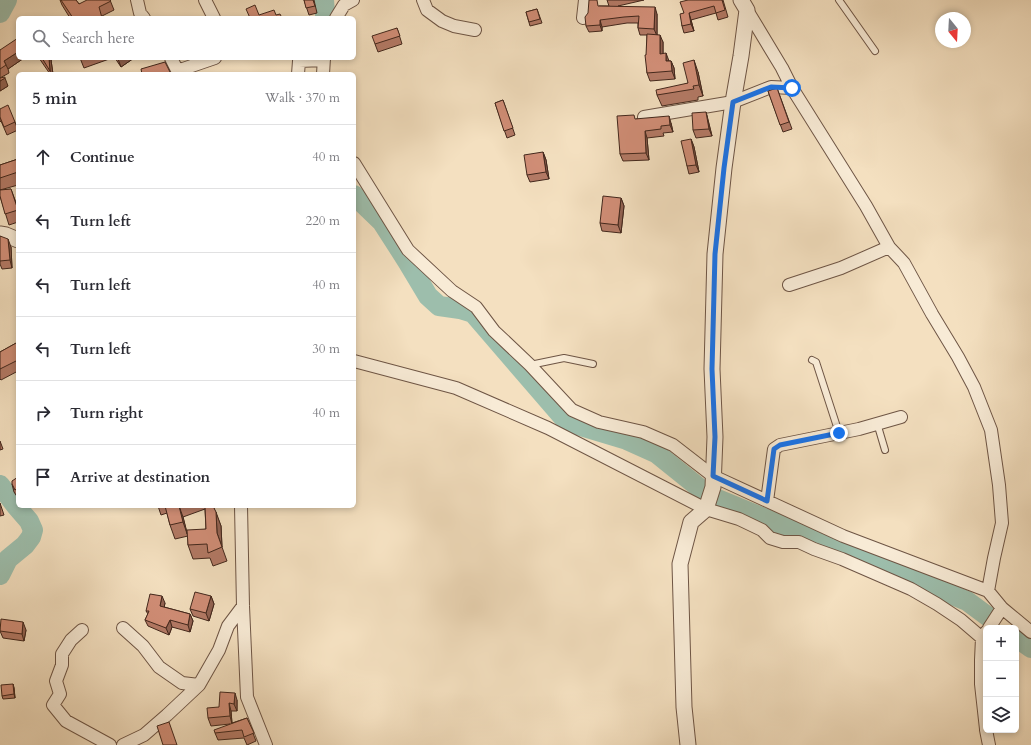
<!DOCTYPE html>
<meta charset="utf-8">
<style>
:root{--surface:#fff;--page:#f2f2f3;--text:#2b2b33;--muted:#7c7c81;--line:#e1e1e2}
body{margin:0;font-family:Cardo,serif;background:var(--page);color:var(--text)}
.controls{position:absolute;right:12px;bottom:12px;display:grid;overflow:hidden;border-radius:6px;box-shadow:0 2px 6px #0003}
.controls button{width:36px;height:36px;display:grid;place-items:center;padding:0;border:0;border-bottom:1px solid var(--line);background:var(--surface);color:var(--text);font:20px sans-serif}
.compass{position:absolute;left:935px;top:12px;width:36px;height:36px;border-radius:50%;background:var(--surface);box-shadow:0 2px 6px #0003;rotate:162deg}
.stop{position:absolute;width:12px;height:12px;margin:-9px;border:3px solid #1a73e8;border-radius:50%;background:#fff}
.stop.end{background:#1a73e8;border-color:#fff;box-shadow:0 1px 4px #0008}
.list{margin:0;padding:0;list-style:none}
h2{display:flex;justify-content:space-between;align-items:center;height:52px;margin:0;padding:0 16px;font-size:17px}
h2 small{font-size:13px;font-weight:400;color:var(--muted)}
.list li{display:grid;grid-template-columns:26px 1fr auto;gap:12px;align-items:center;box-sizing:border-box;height:64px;padding:0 16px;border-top:1px solid var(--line)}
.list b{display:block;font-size:15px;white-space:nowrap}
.list em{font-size:13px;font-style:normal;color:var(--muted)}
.icon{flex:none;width:22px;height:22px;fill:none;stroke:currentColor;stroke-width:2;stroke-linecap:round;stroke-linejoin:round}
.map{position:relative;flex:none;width:1031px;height:745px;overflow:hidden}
.search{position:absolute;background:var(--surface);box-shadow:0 2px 6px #0003;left:16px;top:16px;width:340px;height:44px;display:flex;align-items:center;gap:10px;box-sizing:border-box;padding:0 14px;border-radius:6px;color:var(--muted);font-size:15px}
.panel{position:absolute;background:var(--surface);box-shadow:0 2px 6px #0003;left:16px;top:72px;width:340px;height:436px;border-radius:6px}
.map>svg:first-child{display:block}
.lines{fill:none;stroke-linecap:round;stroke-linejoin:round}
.river{stroke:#9dbeac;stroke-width:20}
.service-casing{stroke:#6e5545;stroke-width:8}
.minor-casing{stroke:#6e5545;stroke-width:14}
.tertiary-casing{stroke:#6e5545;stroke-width:17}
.service{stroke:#f8ebd6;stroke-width:6}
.minor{stroke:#f8ebd6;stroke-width:12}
.tertiary{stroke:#f8ebd6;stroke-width:15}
.wall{fill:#b47a66;stroke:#42271c;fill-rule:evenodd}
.shaded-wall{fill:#926353;stroke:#42271c}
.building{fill:#d18e77;stroke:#42271c}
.route{stroke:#1a73e8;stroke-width:5}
</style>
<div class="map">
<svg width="1031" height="745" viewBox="0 0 1031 745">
<rect width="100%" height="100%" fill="#f4e0c0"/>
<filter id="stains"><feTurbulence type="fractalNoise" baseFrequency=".005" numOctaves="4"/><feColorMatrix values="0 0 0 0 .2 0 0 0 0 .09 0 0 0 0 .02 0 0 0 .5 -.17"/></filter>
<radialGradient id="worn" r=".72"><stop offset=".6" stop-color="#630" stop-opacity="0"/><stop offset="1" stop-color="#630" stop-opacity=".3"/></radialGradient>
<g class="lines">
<path class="river" d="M 324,0 L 325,12 L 325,18
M 0,13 L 7,0
M 354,195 L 382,222 L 407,261 L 428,296 L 439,306 L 460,309 L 473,313 L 567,422 L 627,440 L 656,453 L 707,494
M 0,485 L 16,506 L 29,521 L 33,530 L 31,537 L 25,545 L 8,559 L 0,575
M 715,498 L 967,601 L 990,618
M 1016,637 L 1031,648"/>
<defs>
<path id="service" d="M 839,0 L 875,51
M 812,360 L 816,362 L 839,433
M 530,365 L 564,358 L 593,364
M 877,423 L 885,450"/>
<path id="minor" d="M 137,0 L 140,13 L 144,18
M 205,0 L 214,18
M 423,0 L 427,10 L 442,21 L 454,26 L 475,30
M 747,10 L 782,68 L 792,88 L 866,206 L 889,247 L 904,263 L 932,314 L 958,357 L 974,387 L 991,430 L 999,485 L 1002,523 L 994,558 L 988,591
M 336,18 L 344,5 L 353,0
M 583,18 L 585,0
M 171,58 L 179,74
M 177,71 L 215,58
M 298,74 L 299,61 L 324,60
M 323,74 L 324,58
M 644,117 L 733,102 L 771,87 L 792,88
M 354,163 L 408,250 L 452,291 L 476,307 L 494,331 L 530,365 L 572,410 L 599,422 L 643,432 L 673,445 L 713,476 L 843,536 L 988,591 L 1002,608 L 1031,632
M 789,285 L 841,268 L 889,247
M 354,361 L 456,388 L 548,428 L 706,509 L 739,519 L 762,530 L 770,538 L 783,542 L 799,542 L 814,549 L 842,559 L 911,589 L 937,604 L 961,620 L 982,638
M 767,501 L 774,449 L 780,445 L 859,429 L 901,417
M 241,506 L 243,606 L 247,697 L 266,745
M 123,628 L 143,646 L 159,667 L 182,683 L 199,685
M 989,628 L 1002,608
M 82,630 L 71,640 L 62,654 L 62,665 L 56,681 L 60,694 L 53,705 L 66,721 L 110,745
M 986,632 L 982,638 L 981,660 L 981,684 L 986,729
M 986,730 L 989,745
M 123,745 L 144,735 L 167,715 L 199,685 L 219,650 L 228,626 L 243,606"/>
<path id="tertiary" d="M 0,234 L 6,235 L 18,240
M 688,745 L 684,707 L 680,564 L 691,522 L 706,509 L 713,487 L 715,437 L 712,369 L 715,254 L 724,168 L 733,102 L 741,56 L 747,10 L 741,0"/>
</defs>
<use href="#service" class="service-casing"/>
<use href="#minor" class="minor-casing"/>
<use href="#tertiary" class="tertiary-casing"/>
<use href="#service" class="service"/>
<use href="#minor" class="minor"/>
<use href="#tertiary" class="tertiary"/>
</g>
<path class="wall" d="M 60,0 L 76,0 L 79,4 L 110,0 L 114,10 L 102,16 L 102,18 L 70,18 L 62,5 Z
M 304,0 L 314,0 L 317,13 L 309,15 Z
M 607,0 L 644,0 L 618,6 L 657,14 L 657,34 L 663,42 L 663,54 L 669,61 L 671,61 L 674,68 L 675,79 L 650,81 L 647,73 L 647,35 L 640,35 L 638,28 L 638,23 L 627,23 L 602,27 L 602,31 L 589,32 L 586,26 L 599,6 L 609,6 Z
M 688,0 L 723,0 L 728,17 L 718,20 L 716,13 L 691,20 L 694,31 L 684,33 L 682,26 L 684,13 Z
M 537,9 L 542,23 L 530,26 L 526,12 Z
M 397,28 L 402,44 L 378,52 L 375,44 Z
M 0,50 L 18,58 L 24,58 L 8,69 L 9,73 L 0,78 L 8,86 L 0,91 Z
M 39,58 L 55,58 L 51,60 L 53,74 L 50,74 Z
M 80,58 L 112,58 L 84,68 Z
M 115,58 L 134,58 L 121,67 Z
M 698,72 L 703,96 L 698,97 L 698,100 L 662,106 L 657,95 L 688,83 Z
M 777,88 L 792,129 L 783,132 L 768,91 Z
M 503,100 L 515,135 L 507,138 L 495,103 Z
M 0,109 L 15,122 L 18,130 L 7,135 L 1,121 L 0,122 Z
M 706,112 L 712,136 L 696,138 L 693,130 Z
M 636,119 L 671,123 L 673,132 L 663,133 L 664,136 L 647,138 L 649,160 L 623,161 L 620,154 Z
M 691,139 L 694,147 L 699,172 L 689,174 L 687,166 Z
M 543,152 L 546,160 L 549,179 L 530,182 L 527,175 Z
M 18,159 L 18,185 L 0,190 L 11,189 L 18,208 L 18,222 L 9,225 L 0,196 L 0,165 Z
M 621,198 L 624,206 L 621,233 L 602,231 L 600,223 Z
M 0,236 L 11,247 L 12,268 L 2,269 L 0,264 Z
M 18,342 L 18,371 L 1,380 L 0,379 L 0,352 Z
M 0,441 L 3,449 L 0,450 Z
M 18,477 L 18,498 L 14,492 L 12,484 Z
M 0,503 L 4,515 L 0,516 Z
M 158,506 L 213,506 L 221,526 L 222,547 L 227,561 L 213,566 L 210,558 L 193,559 L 188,545 L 188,536 L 175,539 L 170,525 L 167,513 L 161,515 ZM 205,509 L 206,529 L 187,534 L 183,517 Z
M 211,596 L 214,604 L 209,621 L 193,616 L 190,609 Z
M 165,603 L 164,607 L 190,614 L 193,621 L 190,632 L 172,627 L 169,635 L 148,626 L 145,620 L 148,614 L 146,611 Z
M 0,629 L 26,630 L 24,641 L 3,638 L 0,631 Z
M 13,684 L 14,688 L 15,698 L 3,699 L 2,696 Z
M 237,700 L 237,711 L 231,711 L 232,723 L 247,718 L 256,741 L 247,745 L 244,738 L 218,740 L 215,733 L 230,724 L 211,726 L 208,718 L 219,707 Z"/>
<path class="shaded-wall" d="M 655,7 L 657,14 L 657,36 L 654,29 Z
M 689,13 L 691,20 L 694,31 L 691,24 Z
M 600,20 L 602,27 L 602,31 L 600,25 Z
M 660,35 L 663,42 L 663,61 L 660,54 Z
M 18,52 L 18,58 L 24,58 L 8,69 L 4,61 Z
M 666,53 L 669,61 L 666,61 Z
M 49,58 L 55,58 L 51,60 L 53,74 L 51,74 L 50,71 Z
M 120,58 L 134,58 L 121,67 L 118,59 Z
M 694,60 L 698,72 L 703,96 L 699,85 Z
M 671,61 L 674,68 L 675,79 L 672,71 Z
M 5,78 L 8,86 L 0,91 L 0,81 Z
M 706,112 L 712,136 L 709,129 Z
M 669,116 L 671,123 L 673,132 L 670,125 Z
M 645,131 L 647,138 L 649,160 L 646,153 Z
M 691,139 L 694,147 L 699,172 L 696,165 Z
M 543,152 L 546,160 L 549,179 L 546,172 Z
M 621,198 L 624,206 L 621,233 L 618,225 Z
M 8,239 L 11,247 L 12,268 L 10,260 Z
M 179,506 L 183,517 L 188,536 L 183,522 Z
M 216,512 L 221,526 L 222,547 L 217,533 Z
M 162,596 L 165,603 L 163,613 L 160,606 Z
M 211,596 L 214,604 L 209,621 L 206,613 Z
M 190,614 L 193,621 L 190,632 L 188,625 Z
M 170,620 L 172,627 L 169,635 L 166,628 Z
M 23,622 L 26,630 L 24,641 L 22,634 Z
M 13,684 L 14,688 L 15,698 L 14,694 Z
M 235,693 L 237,700 L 237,711 L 234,704 Z
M 229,703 L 231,711 L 232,724 L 230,716 Z"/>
<path class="building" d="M 61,0 L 76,0 L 79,4 L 87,0 L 110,0 L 111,1 L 99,7 L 102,18 L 73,18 Z
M 304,0 L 313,0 L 315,6 L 306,8 Z
M 589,0 L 597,0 L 598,6 L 655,7 L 654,29 L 638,28 L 639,16 L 624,17 L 600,20 L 600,25 L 586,26 L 585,17 L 588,13 Z
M 688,0 L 722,0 L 725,10 L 716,13 L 714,6 L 689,13 L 691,24 L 682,26 L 680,14 L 684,13 L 680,2 Z
M 255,5 L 259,15 L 274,10 L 276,15 L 280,14 L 282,18 L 250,18 L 246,9 Z
M 537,9 L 540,19 L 529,22 L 526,12 Z
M 397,28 L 400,36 L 375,44 L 372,36 Z
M 647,34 L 660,35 L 660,54 L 666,53 L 666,61 L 671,61 L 672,71 L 647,73 L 645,55 L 646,55 Z
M 18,38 L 18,52 L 4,61 L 6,65 L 0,69 L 0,50 Z
M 42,58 L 49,58 L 50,71 Z
M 694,60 L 699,85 L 693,86 L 694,89 L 657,95 L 656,90 L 688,83 L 683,63 Z
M 165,62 L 171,74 L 142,74 L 141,69 Z
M 5,77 L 5,78 L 0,81 L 0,78 Z
M 777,88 L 789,122 L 780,125 L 768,91 Z
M 503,100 L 513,128 L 504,131 L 495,103 Z
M 8,105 L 15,122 L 4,127 L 0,117 L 0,109 Z
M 706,112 L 709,129 L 693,130 L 692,113 Z
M 634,115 L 635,119 L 669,116 L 670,125 L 661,126 L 661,129 L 645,131 L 646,153 L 620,154 L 617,116 Z
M 691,139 L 696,165 L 687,166 L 681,141 Z
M 543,152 L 546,172 L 527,175 L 524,155 Z
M 18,159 L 18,172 L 0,178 L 0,165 Z
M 11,189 L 18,210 L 5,214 L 0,196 L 0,190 Z
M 603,196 L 621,198 L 618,225 L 600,223 Z
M 0,236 L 8,239 L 10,260 L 0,261 Z
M 18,342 L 18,360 L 0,369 L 0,352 Z
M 18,477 L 18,488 L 15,490 L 12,484 L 12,481 Z
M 165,506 L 179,506 L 183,522 L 170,525 Z
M 205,506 L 213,506 L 216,512 L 217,533 L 222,547 L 208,553 L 207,544 L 188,545 L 187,530 L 206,529 Z
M 195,592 L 211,596 L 206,613 L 190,609 Z
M 150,594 L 162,596 L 160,606 L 190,614 L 188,625 L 170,620 L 166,628 L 145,620 L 149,611 L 146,611 Z
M 1,619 L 23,622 L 22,634 L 0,631 Z
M 13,684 L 14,694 L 2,696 L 1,685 Z
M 220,692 L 235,693 L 234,704 L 229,703 L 230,716 L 208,718 L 207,708 L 219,707 Z
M 247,718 L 254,733 L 244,737 L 242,730 L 215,733 L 214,730 Z
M 169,722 L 177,745 L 163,745 L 157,726 Z"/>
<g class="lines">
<path class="route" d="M 792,88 L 771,87 L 733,102 L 724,168 L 715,254 L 712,369 L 715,437 L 713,476 L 767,501 L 774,449 L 780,445 L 839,433"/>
</g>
<rect width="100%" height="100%" filter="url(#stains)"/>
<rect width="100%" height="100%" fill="url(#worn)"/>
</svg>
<div class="controls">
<button>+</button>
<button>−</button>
<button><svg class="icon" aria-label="layers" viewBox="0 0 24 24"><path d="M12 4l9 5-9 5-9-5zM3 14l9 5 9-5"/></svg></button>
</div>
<svg class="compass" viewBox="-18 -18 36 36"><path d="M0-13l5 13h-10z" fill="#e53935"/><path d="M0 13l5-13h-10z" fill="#7c7c81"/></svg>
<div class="stop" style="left:792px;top:88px"></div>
<div class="stop end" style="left:839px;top:433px"></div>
<div class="search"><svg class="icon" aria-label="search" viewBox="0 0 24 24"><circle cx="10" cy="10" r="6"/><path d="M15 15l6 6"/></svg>Search here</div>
<section class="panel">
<h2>5 min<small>Walk · 370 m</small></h2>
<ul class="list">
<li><svg class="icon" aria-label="ahead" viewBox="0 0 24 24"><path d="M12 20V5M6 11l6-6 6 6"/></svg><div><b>Continue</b></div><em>40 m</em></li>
<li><svg class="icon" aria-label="left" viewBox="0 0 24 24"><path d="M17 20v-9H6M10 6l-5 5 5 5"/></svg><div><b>Turn left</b></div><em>220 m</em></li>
<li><svg class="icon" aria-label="left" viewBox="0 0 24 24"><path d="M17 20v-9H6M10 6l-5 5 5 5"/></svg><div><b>Turn left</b></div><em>40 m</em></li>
<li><svg class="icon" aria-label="left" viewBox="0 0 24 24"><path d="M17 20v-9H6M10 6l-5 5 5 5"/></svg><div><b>Turn left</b></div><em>30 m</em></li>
<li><svg class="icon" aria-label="right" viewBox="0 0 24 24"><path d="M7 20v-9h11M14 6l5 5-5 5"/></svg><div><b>Turn right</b></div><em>40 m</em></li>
<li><svg class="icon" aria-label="arrive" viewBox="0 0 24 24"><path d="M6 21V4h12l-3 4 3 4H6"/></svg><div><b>Arrive at destination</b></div></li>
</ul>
</section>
</div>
